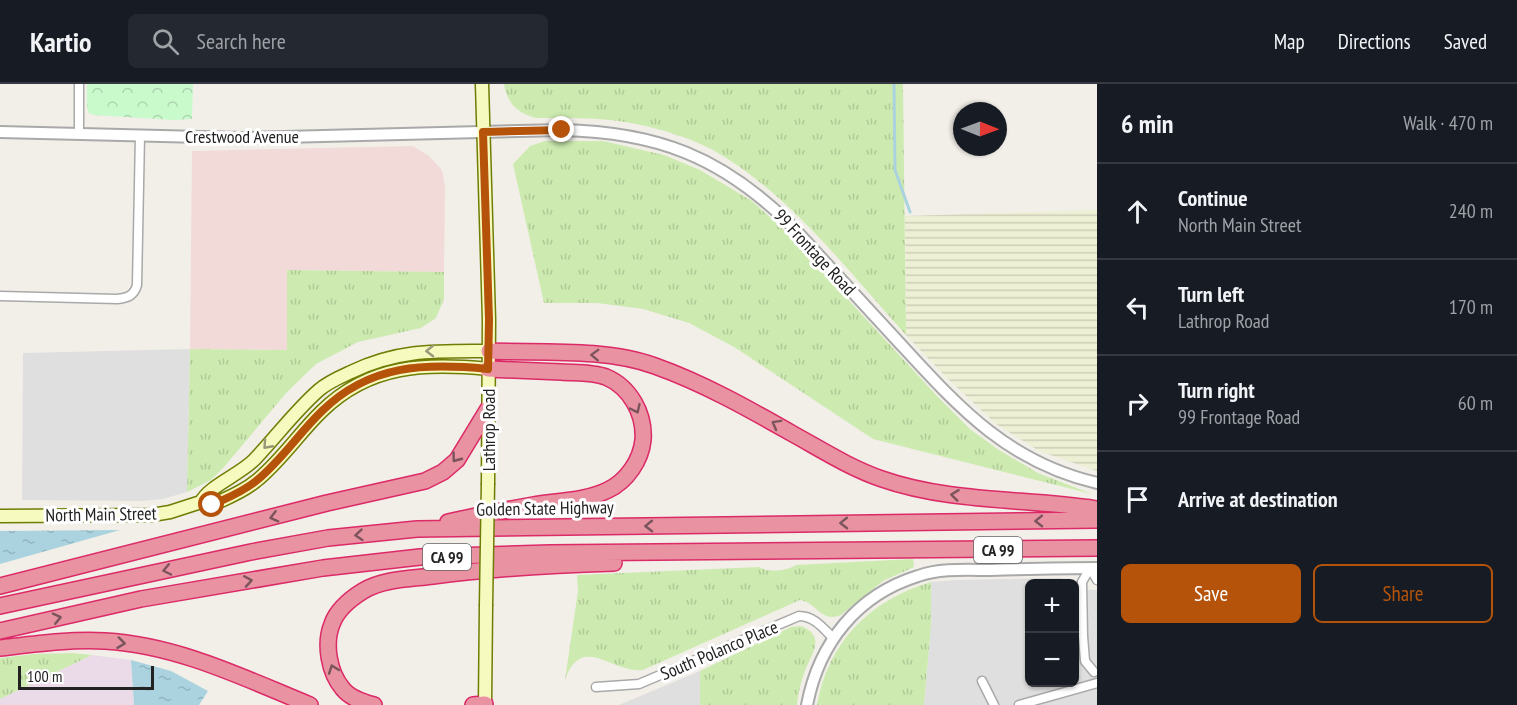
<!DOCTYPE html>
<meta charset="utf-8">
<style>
:root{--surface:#171b24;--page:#242831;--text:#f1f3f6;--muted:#9ea1a6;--line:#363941;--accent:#b45309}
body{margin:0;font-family:"PT Sans Narrow",sans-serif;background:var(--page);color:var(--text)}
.controls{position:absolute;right:18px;bottom:18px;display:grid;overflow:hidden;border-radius:9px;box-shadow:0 2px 4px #0004}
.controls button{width:54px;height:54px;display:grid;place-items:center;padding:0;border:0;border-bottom:2px solid var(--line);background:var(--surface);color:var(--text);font:30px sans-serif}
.compass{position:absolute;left:953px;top:18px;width:54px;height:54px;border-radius:50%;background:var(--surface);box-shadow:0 2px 4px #0004;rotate:91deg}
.scale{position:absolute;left:18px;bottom:15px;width:136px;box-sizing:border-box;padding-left:6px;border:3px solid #222;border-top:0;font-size:16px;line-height:21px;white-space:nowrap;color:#222;-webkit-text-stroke:4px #fff;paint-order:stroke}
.stop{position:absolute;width:18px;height:18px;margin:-14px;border:4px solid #b45309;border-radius:50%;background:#fff}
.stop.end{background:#b45309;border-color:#fff;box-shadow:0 2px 6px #0008}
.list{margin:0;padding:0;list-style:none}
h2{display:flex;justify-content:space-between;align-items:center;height:78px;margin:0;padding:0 24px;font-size:26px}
h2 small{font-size:20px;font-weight:400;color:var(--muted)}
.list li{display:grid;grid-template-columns:39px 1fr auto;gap:18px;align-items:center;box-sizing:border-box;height:96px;padding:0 24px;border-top:2px solid var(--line)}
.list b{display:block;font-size:22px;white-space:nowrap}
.list p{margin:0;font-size:20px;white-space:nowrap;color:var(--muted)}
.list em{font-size:20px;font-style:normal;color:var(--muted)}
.actions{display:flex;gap:12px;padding:18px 24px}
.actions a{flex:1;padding:14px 0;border:2px solid var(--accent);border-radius:9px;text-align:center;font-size:21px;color:var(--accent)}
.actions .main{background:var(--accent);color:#fff}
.icon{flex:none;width:33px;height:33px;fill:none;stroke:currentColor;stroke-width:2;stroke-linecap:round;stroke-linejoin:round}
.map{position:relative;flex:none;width:1097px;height:621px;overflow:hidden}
header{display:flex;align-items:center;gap:36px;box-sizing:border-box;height:84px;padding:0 30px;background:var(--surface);border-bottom:2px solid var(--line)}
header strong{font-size:28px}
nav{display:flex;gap:33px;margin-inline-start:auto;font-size:21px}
.search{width:420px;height:54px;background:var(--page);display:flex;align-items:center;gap:15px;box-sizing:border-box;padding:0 21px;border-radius:9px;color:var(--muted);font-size:22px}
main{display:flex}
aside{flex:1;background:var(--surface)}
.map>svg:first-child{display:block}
.residential{fill:#e0dfdf}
.commercial{fill:#f2dad9}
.industrial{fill:#ebdbe8}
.farmland{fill:url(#farmland-rules)}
.grass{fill:url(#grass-tufts)}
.park{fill:url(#park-crowns)}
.water{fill:url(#water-ripples)}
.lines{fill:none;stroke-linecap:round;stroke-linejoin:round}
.stream{stroke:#aad3df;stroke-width:3}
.minor-casing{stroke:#a9a9a9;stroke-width:11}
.tertiary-casing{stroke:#a9a9a9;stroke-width:14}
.secondary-casing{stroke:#707d05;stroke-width:15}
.motorway-casing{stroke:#dc2a67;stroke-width:18}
.minor{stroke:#fff;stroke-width:8}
.tertiary{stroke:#fff;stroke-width:10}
.secondary{stroke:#f7fabf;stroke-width:12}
.motorway{stroke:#e892a2;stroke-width:15}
.secondary-bridge-casing{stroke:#707d05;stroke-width:15;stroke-linecap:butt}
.secondary-bridge{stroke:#f7fabf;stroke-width:12}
.oneway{stroke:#979978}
.oneway2{stroke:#7b545c}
.route{stroke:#b45309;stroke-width:8}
.labels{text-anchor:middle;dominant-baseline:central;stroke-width:6;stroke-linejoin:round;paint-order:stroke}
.shield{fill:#fff;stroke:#646464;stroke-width:1.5}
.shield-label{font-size:16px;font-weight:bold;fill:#222}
.street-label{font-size:18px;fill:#222;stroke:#fff}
</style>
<header>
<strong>Kartio</strong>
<div class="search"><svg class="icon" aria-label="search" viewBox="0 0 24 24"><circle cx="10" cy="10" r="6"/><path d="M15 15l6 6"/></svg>Search here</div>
<nav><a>Map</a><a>Directions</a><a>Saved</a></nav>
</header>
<main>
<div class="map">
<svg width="1097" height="621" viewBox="0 0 1097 621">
<defs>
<pattern id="farmland-rules" width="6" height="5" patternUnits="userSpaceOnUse" patternTransform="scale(1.5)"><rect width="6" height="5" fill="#eef0d5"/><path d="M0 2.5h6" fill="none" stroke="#ccceb7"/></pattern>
<pattern id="grass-tufts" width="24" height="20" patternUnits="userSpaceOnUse" patternTransform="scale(1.5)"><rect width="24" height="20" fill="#cdebb0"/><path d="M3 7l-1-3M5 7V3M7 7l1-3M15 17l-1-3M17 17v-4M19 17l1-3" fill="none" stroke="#b0c997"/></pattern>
<pattern id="park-crowns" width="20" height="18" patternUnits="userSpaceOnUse" patternTransform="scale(1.5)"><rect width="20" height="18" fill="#c8facc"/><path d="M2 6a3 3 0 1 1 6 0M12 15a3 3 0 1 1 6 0" fill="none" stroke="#acd6af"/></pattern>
<pattern id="water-ripples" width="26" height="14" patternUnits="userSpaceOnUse" patternTransform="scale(1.5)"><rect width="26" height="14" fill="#aad3df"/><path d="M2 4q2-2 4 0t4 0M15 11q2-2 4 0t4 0" fill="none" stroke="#92b5bf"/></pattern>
</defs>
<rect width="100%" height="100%" fill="#f2efe9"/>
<path class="residential" d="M 190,265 L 187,408 L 163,415 L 141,417 L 22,416 L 23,269 Z
M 1061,494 L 1068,499 L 1030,500 L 1030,598 L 1074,598 L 1075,505 L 1097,506 L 1097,621 L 924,621 L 931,541 L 931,498 L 955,496 Z
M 700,587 L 700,621 L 619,621 Z"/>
<path class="commercial" d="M 413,62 L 429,72 L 442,86 L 445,103 L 444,188 L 288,186 L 287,266 L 190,265 L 192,67 Z"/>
<path class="industrial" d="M 92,571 L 131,576 L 134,621 L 0,621 L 0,615 Z"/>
<path class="farmland" d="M 1097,126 L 1097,387 L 1039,367 L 996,340 L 946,293 L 906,251 L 905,132 Z"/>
<path class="grass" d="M 504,0 L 903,0 L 906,251 C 848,187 789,109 713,66 C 690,54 661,45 636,40 C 603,33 569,34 536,34 C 517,29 507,19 504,0 Z
M 545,57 L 603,57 L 664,71 L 700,86 L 752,117 L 785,147 L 937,312 L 971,346 L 999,366 L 1038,389 L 1092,410 L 873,355 L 734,263 L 689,239 L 643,225 L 597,219 L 544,219 L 513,80 L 530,62 Z
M 287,186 L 444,188 L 444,215 L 436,234 L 421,244 L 358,258 L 316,280 L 287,308 L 224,383 L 211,396 L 187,408 L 190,265 L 287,266 Z
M 913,475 L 914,483 L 883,497 L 841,531 C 820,539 818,519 800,516 L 643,586 C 612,590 582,548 565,596 L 578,507 L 577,491 L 759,483 C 769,489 787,487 796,481 Z
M 931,498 L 931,541 L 924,621 L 817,621 C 828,558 870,516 931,498 Z
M 801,542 C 827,552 811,571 805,587 C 801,597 798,610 797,621 L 700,621 L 700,587 L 791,543 Z
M 72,569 L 92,571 L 0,615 L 0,574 L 34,570 Z"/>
<path class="park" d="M 87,0 L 193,0 L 192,35 L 174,36 L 94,31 L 89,29 L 87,24 Z"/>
<path class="water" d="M 120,446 L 0,480 L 0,447 Z
M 131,576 L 171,587 L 208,607 L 199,621 L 134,621 Z"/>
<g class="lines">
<path class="stream" d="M 894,0 L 895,86 L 910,128"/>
<defs>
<path id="minor" d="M 79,49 L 79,0
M 0,212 L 117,215 C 127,214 134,212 137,201 L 140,51
M 1090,484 L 1082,498 L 1083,552 L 1085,577 L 1094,588
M 1090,484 L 1097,496
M 982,597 L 994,621
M 596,603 L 639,600 L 799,532 C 814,532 823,544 833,554
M 1019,621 L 1097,599"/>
<path id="tertiary" d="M 0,48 L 242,54 L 562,46 C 657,48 721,73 789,139 C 824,177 859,215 894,253 C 956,320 1004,377 1097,399
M 807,621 C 819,559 857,511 918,492 C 941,484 967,486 991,486 C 1026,485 1062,484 1097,484"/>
<path id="secondary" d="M 482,0 L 489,236 L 488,399
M 201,418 C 209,402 239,391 254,376 C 276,353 295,327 319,306 C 328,298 340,293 351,288 C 398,265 437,267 489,267
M 0,432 L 152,431 L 170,428 L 201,418 L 212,421 C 227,414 243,408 256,397 C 281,377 299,349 322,327 C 370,280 426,279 488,285
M 485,621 L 486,522"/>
<path id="motorway" d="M 489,267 C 540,269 607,264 655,282 C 703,299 749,325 793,350 C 822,366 850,384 882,395 C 951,419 1026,414 1097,425
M 448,438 C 476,432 504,426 533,421 C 557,417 586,417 608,406 C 627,397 641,376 643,356 C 645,330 630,303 606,293 C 593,288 576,289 561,288 C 537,287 513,286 488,285
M 0,502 L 327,419 L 425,397 L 443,388 L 457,376 L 488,325
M 0,522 L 251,468 L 328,454 L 417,445 L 1097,436
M 0,547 L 141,515 L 323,484 L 420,473 L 550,469 L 1097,464
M 0,564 C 35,560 70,555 105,557 C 177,561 244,594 310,621
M 374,621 C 363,618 350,614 343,605 C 329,589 324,560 332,540 C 337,526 350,515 363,507 C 383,495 409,495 433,492 C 493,484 553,481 614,479
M 473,621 L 485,620"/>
</defs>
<use href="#minor" class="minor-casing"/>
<use href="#tertiary" class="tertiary-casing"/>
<use href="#secondary" class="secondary-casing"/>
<use href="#motorway" class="motorway-casing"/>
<use href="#minor" class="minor"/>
<use href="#tertiary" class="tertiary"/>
<use href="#secondary" class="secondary"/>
<use href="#motorway" class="motorway"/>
<defs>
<path id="secondary-bridge" d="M 486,522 L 488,399"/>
</defs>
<use href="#secondary-bridge" class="secondary-bridge-casing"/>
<use href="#secondary-bridge" class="secondary-bridge"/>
</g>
<defs><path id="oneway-chevron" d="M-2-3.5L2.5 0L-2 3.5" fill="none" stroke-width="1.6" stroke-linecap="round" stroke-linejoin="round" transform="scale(1.5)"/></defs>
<g class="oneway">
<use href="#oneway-chevron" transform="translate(430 267) rotate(179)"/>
<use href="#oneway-chevron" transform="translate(267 361) rotate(132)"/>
</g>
<g class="oneway2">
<use href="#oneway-chevron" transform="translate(595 271) rotate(-178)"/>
<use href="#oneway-chevron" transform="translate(636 325) rotate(65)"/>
<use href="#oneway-chevron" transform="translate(776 340) rotate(-151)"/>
<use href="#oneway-chevron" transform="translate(456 374) rotate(127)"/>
<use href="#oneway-chevron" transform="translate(955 411) rotate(-173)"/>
<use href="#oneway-chevron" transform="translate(274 433) rotate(166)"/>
<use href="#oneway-chevron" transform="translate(1039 437) rotate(179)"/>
<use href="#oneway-chevron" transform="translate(844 439) rotate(179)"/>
<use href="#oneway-chevron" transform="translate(649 442) rotate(179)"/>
<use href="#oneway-chevron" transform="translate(359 451) rotate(175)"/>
<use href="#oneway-chevron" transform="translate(167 486) rotate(168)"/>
<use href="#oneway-chevron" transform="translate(248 497) rotate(-9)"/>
<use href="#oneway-chevron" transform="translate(57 534) rotate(-13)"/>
<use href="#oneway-chevron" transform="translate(121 559) rotate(7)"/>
<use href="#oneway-chevron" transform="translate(333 585) rotate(-110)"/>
</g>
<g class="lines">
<path class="route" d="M 212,421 C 227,414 243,408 256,397 C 281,377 299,349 322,327 C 370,280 425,279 488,285 L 489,236 L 483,48 L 562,46"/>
</g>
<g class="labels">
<g class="shield">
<rect x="974" y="453" width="48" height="26" rx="4.5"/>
<rect x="423" y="460" width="48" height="26" rx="4.5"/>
</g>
<g class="shield-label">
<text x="998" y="466">CA 99</text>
<text x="447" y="473">CA 99</text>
</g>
<g class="street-label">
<text x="242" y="52">Crestwood Avenue</text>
<text transform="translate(815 168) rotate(47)">99 Frontage Road</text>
<text transform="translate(488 346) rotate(-90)">Lathrop Road</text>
<text transform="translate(545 424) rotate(-1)">Golden State Highway</text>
<text transform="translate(101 430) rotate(-1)">North Main Street</text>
<text transform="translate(719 566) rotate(-23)">South Polanco Place</text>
</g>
</g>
</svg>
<div class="controls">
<button>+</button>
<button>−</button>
</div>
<svg class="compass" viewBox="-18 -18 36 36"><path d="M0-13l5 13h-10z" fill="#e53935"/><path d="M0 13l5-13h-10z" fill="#9ea1a6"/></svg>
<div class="scale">100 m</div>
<div class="stop" style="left:212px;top:421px"></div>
<div class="stop end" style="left:562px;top:46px"></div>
</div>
<aside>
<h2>6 min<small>Walk · 470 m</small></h2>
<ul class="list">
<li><svg class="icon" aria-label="ahead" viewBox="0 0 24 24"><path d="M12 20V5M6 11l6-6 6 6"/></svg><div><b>Continue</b><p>North Main Street</p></div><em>240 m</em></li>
<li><svg class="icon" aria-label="left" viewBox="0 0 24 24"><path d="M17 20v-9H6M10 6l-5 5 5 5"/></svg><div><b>Turn left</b><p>Lathrop Road</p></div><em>170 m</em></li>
<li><svg class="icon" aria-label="right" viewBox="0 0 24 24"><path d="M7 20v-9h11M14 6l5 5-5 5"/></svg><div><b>Turn right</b><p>99 Frontage Road</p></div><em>60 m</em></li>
<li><svg class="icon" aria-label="arrive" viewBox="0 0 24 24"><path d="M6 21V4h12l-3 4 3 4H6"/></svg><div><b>Arrive at destination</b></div></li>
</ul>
<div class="actions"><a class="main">Save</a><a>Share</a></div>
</aside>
</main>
